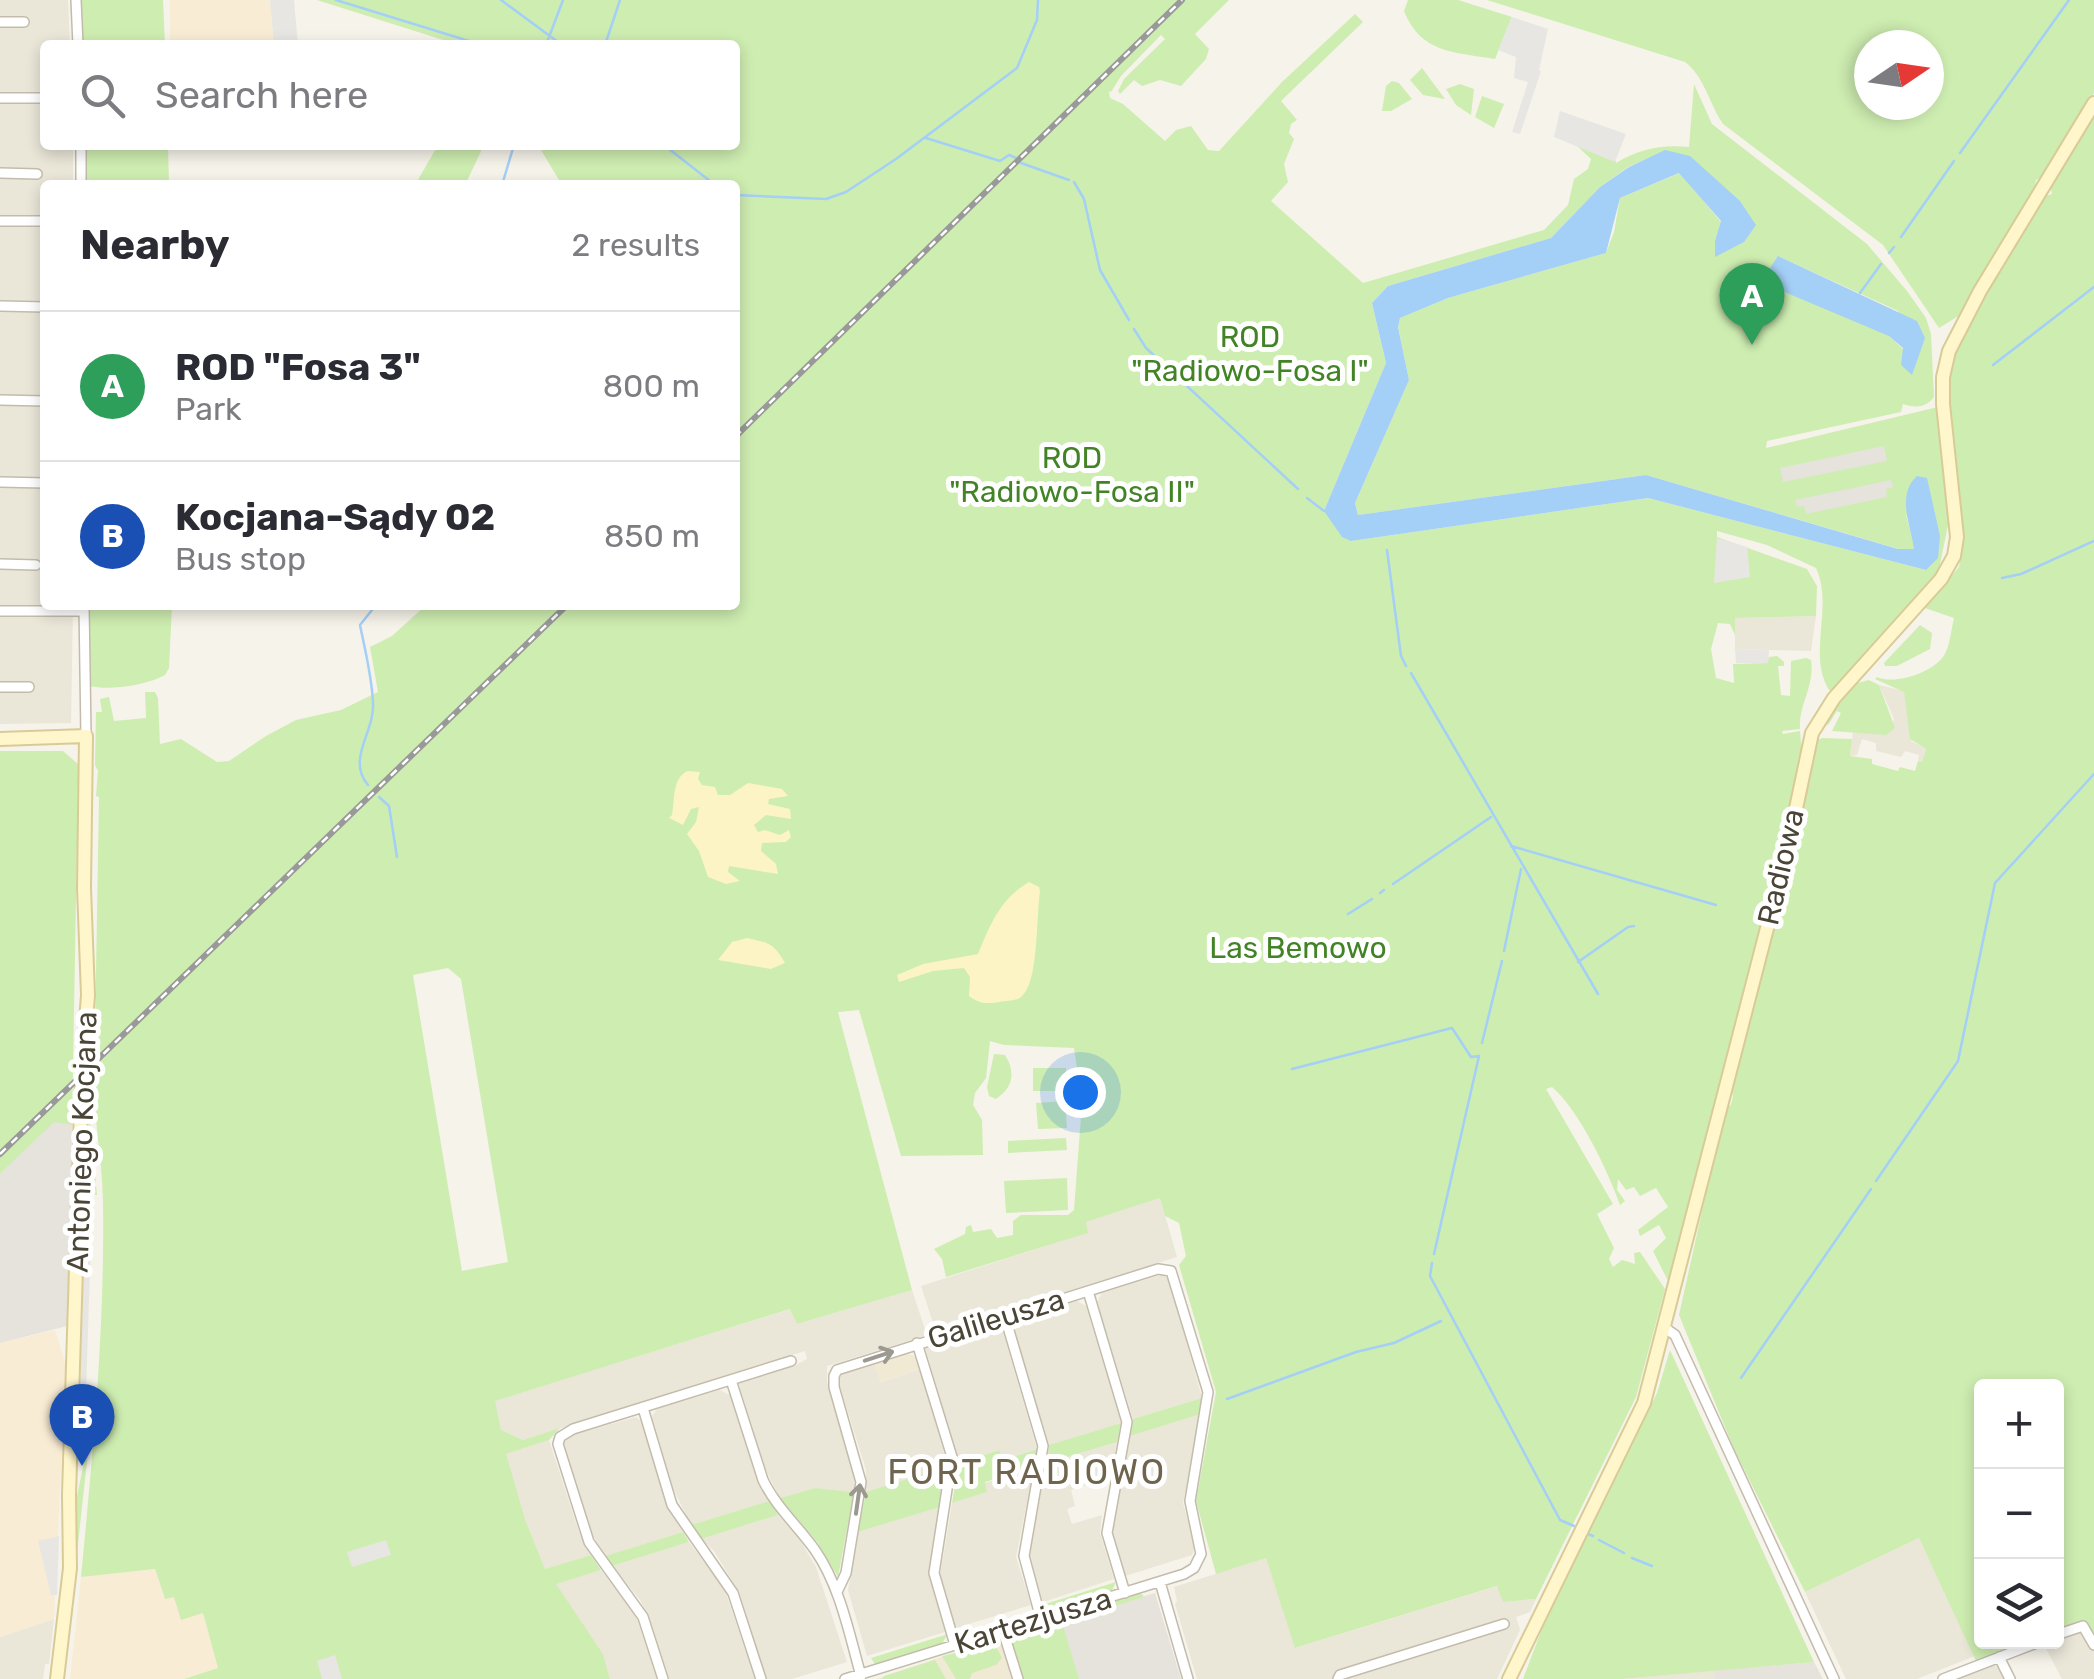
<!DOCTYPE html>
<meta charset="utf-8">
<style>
:root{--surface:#fff;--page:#f7f7f7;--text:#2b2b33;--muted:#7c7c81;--line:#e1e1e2;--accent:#ff4a19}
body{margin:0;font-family:Rubik,sans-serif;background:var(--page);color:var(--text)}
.controls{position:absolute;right:30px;bottom:30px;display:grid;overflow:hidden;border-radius:10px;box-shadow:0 5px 15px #0003}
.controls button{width:90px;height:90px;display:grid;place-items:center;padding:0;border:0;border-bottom:2px solid var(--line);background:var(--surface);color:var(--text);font:50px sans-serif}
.compass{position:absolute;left:1854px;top:30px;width:90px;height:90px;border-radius:50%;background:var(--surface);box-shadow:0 5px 15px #0003;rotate:77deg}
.you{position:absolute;left:1080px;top:1092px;width:35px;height:35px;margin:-25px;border:8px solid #fff;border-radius:50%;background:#1a73e8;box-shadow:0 0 0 15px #1a73e833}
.badge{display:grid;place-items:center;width:65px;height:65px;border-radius:50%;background:var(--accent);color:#fff;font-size:32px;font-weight:700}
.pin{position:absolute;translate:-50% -82px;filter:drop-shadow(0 2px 5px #0008)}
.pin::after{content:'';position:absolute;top:52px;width:35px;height:30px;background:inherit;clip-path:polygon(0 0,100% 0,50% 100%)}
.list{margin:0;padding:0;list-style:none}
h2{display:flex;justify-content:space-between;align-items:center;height:130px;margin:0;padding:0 40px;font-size:42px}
h2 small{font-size:32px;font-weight:400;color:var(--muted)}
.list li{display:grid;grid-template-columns:65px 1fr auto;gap:30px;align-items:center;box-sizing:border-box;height:150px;padding:0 40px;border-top:2px solid var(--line)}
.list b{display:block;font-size:38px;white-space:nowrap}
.list p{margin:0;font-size:32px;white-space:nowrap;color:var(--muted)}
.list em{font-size:32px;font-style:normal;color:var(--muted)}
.icon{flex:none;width:55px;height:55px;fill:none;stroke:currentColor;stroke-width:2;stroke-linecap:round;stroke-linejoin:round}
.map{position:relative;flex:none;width:2094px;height:1679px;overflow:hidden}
.search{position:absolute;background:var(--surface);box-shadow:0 5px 15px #0003;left:40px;top:40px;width:700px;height:110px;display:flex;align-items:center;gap:25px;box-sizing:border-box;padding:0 35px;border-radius:10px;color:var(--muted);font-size:38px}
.panel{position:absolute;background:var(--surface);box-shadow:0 5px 15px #0003;left:40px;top:180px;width:700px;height:430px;border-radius:10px}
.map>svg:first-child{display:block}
.residential{fill:#eae6d8}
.commercial{fill:#f9ecd5}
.industrial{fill:#e6e2dc}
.education{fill:#f0ead4}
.green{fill:#ceedb1;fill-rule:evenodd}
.sand{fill:#fcf4c5}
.parking{fill:#e8e6e2}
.water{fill:#a4cff6}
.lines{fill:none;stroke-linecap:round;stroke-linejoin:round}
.stream{stroke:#a4cff6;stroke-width:2.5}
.street-casing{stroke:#c3bcac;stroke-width:12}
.secondary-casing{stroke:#d9cb97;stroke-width:16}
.street{stroke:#fff;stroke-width:9}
.secondary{stroke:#fff6cc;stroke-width:12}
.rail-casing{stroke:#999;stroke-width:6}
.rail{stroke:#fff;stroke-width:2.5;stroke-dasharray:8;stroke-linecap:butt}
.oneway{stroke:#9c9991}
.labels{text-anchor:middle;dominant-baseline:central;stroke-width:10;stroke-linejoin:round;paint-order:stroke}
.park-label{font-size:30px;fill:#428325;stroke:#fff}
.street-label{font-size:30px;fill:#4b4537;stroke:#fff}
.quarter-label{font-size:35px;letter-spacing:2.5px;fill:#6f644e;stroke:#fff}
</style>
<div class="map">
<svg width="2094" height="1679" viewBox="0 0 2094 1679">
<rect width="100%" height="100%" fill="#f6f3ea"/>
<path class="residential" d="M 0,0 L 68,0 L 70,45 L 45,45 L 45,145 L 73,145 L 73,185 L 45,185 L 45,605 L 73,605 L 71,723 L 0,724 Z
M 1816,616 L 1811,651 L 1735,649 L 1735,618 Z
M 1879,685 L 1904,691 L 1911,741 L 1926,749 L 1922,762 L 1918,761 L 1919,755 L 1905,751 L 1901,757 L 1876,751 L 1876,743 L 1862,739 L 1857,755 L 1850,756 L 1853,731 L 1886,735 L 1894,719 Z
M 1160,1198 L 1177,1257 L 936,1332 L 921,1286 L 1087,1233 L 1085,1222 Z
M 1161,1275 L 1169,1278 L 1202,1398 L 1133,1419 L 1097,1302 L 1102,1293 Z
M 912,1290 L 927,1335 L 827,1366 L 827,1381 L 855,1474 L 854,1492 L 815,1488 L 780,1498 L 765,1469 L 738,1381 L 792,1367 L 807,1359 L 805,1351 L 523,1440 L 501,1430 L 494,1401 L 791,1309 L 797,1324 Z
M 1077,1301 L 1086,1306 L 1121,1423 L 1049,1445 L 1014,1329 L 1019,1319 Z
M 993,1327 L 1003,1332 L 1037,1449 L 1002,1460 L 998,1450 L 959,1463 L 925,1347 Z
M 874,1362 L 881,1382 L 920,1369 L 948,1466 L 866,1492 L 866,1470 L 838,1380 L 844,1372 Z
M 719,1390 L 730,1395 L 754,1471 L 769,1501 L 691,1525 L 673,1488 L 652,1416 L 657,1409 Z
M 1201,1414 L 1183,1503 L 1195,1547 L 1192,1555 L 1125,1576 L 1112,1529 L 1130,1436 Z
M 636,1417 L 642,1422 L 663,1491 L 683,1532 L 605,1556 L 588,1527 L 563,1444 L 569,1436 Z
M 549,1440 L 579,1532 L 591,1555 L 545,1569 L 525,1519 L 505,1454 Z
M 1117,1442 L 1110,1478 L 1071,1490 L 1075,1506 L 1067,1509 L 1072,1524 L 1102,1515 L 1100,1533 L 1114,1579 L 1043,1602 L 1028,1557 L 1047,1463 Z
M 1034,1467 L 1016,1557 L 1031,1605 L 956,1628 L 940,1576 L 952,1503 L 987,1492 L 985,1483 Z
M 940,1507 L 929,1576 L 945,1632 L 867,1656 L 848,1590 L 858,1532 Z
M 778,1515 L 800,1540 L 816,1567 L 847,1662 L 792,1679 L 766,1679 L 738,1590 L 714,1551 L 701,1539 Z
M 1919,1538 L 1975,1656 L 1917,1679 L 1846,1679 L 1805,1592 Z
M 689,1542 L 725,1590 L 755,1679 L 669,1679 L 649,1618 L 640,1600 L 612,1566 Z
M 1266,1558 L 1296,1648 L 1498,1586 L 1503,1602 L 1536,1599 L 1530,1612 L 1516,1617 L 1520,1630 L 1497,1679 L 1197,1679 L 1175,1604 L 1177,1601 L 1174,1587 Z
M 601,1570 L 628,1603 L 638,1621 L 657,1679 L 610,1679 L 603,1654 L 554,1584 Z
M 54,1619 L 49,1664 L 45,1664 L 43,1679 L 0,1679 L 0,1637 Z
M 2078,1630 L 2084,1633 L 2094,1651 L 2094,1679 L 2062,1679 L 2043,1643 L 2056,1642 L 2057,1638 Z
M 1992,1664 L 1998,1668 L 2004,1679 L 1951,1679 Z
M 1716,1670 L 1714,1679 L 1622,1679 Z"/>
<path class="commercial" d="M 170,0 L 270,0 L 274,45 L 170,45 Z
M 55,1330 L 66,1365 L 54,1619 L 0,1637 L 0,1343 Z
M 155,1569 L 164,1598 L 174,1596 L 203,1613 L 218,1668 L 184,1679 L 70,1679 L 81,1577 Z"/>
<path class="industrial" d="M 1893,426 L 1902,535 L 1886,539 L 1805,520 L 1770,469 Z
M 54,1121 L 72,1125 L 67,1326 L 0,1343 L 0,1174 Z
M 1155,1593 L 1181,1679 L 1079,1679 L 1061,1622 Z
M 1814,1662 L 1823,1679 L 1714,1679 L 1716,1670 Z"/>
<path class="education" d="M 905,1353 L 915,1356 L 920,1369 L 880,1382 L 874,1362 Z
M 997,1638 L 1001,1639 L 1013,1679 L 876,1679 Z"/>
<path class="green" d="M 80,0 L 163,0 L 165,45 L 82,45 Z
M 317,0 L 1229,0 L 1195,34 L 1209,49 L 1206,59 L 1181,86 L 1160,80 L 1142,86 L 1134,80 L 1120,94 L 1118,91 L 1124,79 L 1165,39 L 1161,35 L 1121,76 L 1111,92 L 1109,91 L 1110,98 L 1123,104 L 1165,141 L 1176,130 L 1191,126 L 1208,150 L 1219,151 L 1282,82 L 1355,14 L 1363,22 L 1281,101 L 1297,120 L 1291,124 L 1289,133 L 1294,139 L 1284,164 L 1288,182 L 1271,201 L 1363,283 L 1544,230 L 1568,205 L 1574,179 L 1588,169 L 1591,159 L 1575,144 L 1615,153 L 1616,163 C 1638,149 1663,144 1689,147 L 1694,84 L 1712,124 L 1867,244 L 1907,291 L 1926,318 L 1931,334 L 1934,397 C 1926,408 1915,408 1903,404 L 1901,412 L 1767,441 L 1766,448 L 1938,407 L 1950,515 L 1938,574 L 1834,691 L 1829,690 C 1807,654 1834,607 1816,568 L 1767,545 L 1717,531 L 1717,537 L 1807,569 L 1817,586 L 1816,616 L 1735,618 L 1735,635 L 1730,624 L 1718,623 L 1711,649 L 1716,678 L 1734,683 L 1733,664 L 1767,663 L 1769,657 L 1777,656 L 1784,662 L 1784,666 L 1778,666 L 1781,695 L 1790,696 L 1791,661 L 1806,658 L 1811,660 C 1815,687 1798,705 1800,729 L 1782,731 L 1783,734 L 1800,731 L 1802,754 L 1727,1066 L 1668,1281 L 1653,1251 L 1666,1238 L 1659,1225 L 1640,1236 L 1638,1230 L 1668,1207 L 1656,1188 L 1640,1196 L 1634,1187 L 1626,1190 L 1618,1179 L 1617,1190 L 1625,1201 L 1620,1205 C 1608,1171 1579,1110 1552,1087 L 1546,1089 L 1613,1204 L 1597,1214 L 1614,1248 L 1609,1259 L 1613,1267 L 1622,1260 L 1635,1264 L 1634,1253 L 1640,1252 L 1665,1289 L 1636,1397 L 1536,1599 L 1503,1602 L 1497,1586 L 1295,1648 L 1266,1558 L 1216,1574 L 1196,1501 L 1216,1392 L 1179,1265 L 1186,1256 L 1179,1223 L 1165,1216 L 1160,1198 L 1086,1222 L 1088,1233 L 946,1277 L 942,1259 L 934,1249 L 965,1234 L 966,1227 L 971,1225 L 973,1232 L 991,1229 L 997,1238 L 1013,1235 L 1013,1221 L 1021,1215 L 1068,1215 L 1074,1210 L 1082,1103 L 1074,1048 L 1004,1045 L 990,1041 L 986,1078 L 975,1093 L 973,1105 L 982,1120 L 983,1155 L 901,1156 L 859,1010 L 838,1012 L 912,1290 L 797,1324 L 790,1309 L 495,1401 L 501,1430 L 523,1440 L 560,1428 L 549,1440 L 506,1454 L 525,1519 L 545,1569 L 591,1555 L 601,1570 L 556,1584 L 603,1654 L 610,1679 L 184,1679 L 218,1668 L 203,1613 L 181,1620 L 174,1597 L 165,1599 L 155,1569 L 81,1577 C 93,1452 105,1326 103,1201 C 102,1144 87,1089 95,1032 L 99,797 L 96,796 L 98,771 L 95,765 L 96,712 L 102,712 L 100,699 L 109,697 L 114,721 L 146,718 L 145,692 L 155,692 L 158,698 L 160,744 L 181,739 L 217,762 L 229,761 L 266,736 L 296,720 L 341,710 L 378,692 L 370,647 L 392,636 L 426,605 L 735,605 L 735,185 L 562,185 L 538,145 L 735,145 L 735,45 L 459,45 ZM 1666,150 L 1744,242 L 1715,241 L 1721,222 L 1680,173 L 1620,198 L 1614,232 L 1606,253 L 1448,298 L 1400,318 L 1398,326 L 1409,380 L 1355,503 L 1358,515 L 1646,475 L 1899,549 L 1915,549 L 1905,511 L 1926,570 L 1648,498 L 1351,541 L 1324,511 L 1386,363 L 1372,303 L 1388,286 L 1551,238 L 1600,187 L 1628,167 ZM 1778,256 L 1898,311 L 1911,375 L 1903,349 L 1889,336 ZM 1884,446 L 1887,461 L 1783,482 L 1780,468 ZM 1891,480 L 1893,487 L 1886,489 L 1887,497 L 1806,514 L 1804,506 L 1797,507 L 1795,500 ZM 448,968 L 461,979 L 508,1262 L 462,1271 L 413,975 Z
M 1408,0 L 1458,0 L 1512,17 L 1495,59 C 1455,52 1421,54 1404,11 Z
M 1487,0 L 2094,0 L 2094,93 L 2045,175 L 2036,180 L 2034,192 L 1960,315 L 1939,328 L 1883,245 L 1723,124 C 1710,105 1704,76 1685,62 ZM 1869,45 L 1929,45 L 1929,105 L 1869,105 Z
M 1422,68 L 1445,99 L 1423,95 L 1410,80 Z
M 1392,81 L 1399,83 L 1412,99 L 1391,111 L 1382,111 L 1386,86 Z
M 1460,84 L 1474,89 L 1471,115 L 1456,105 L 1446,89 Z
M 1482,96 L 1504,104 L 1494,128 L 1475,117 Z
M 2094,113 L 2094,1640 L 2084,1621 L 2057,1631 L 2056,1386 L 1982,1386 L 1982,1642 L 2028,1642 L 1976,1661 L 1919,1538 L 1805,1592 L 1734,1449 L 1679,1315 L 1725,1108 L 1731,1105 L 1733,1096 L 1731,1090 L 1794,841 L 1815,742 L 1822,738 L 1852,739 L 1850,756 L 1872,759 L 1872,764 L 1898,771 L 1900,767 L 1915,771 L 1918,761 L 1922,762 L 1926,749 L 1910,739 L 1904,692 L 1875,679 L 1877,677 C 1895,685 1931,673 1943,657 C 1950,647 1951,630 1954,618 L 1925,608 L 1959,567 L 1963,543 L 1948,407 L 1951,391 L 1947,385 C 1961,315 2005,257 2042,197 L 2052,194 L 2050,185 Z
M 85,145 L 168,145 L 169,185 L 86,185 Z
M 438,145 L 484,145 L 465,185 L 415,185 Z
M 87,605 L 172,605 L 169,668 L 165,675 C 147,685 110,691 90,686 Z
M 1920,625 L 1932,633 L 1930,649 L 1897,666 L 1885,666 L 1884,663 Z
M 1868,672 L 1857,683 L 1869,680 L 1879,685 L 1895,728 L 1886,735 L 1832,731 L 1841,713 L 1837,711 L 1828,725 L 1825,722 L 1862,674 Z
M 0,751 L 63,751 L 78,764 L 78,784 L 72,1125 L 54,1122 L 0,1174 Z
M 994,1054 L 1005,1055 C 1016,1072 1013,1088 996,1099 L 989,1096 L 987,1087 Z
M 1033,1068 L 1066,1068 L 1066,1091 L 1033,1091 Z
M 87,1088 L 97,1195 L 85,1194 C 86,1183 91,1171 92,1162 C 95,1139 84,1116 87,1088 Z
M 1065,1101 L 1067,1128 L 1038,1129 L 1036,1103 Z
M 1066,1138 L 1067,1150 L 1008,1153 L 1008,1141 Z
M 1067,1178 L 1068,1210 L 1006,1213 L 1004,1181 Z
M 1670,1350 L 1814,1662 L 1622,1679 L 1523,1679 L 1545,1621 L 1657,1393 Z
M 1202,1398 L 1201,1414 L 1130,1436 L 1133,1419 Z
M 1121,1423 L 1117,1442 L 1047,1463 L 1049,1445 Z
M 79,1433 L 90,1434 L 75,1571 L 75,1506 L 84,1462 Z
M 1037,1449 L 1034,1467 L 985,1482 L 987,1492 L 952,1503 L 959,1463 L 999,1450 L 1003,1460 Z
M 948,1466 L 940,1507 L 858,1532 L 866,1492 Z
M 815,1488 L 854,1492 L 838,1577 L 818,1543 L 780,1498 Z
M 769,1501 L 778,1515 L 701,1539 L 691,1525 Z
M 683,1532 L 689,1542 L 612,1566 L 605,1556 Z
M 1116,1582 L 1111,1592 L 1050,1610 L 1042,1605 Z
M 1130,1594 L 1142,1594 L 1144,1597 L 1062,1622 L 1079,1679 L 1020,1679 L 1005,1634 Z
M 948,1634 L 941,1645 L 875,1664 L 871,1658 Z
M 988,1641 L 994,1643 L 1002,1658 L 996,1665 L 972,1673 L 970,1679 L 956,1679 L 942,1656 L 961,1652 L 974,1644 L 985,1645 Z
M 935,1660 L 946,1679 L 882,1679 L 884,1676 Z"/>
<path class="sand" d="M 688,771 L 700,772 L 698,779 L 702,785 L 715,787 L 718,795 L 730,795 L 748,783 L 782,789 L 788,796 L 769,799 L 768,804 L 790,809 L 791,819 L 766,815 L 754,825 L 758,832 L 765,830 L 780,835 L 789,830 L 791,837 L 786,842 L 762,843 L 761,851 L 776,864 L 778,874 L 729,866 L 728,872 L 740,881 L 726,884 L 708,877 L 699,851 L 687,834 L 696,822 L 699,807 L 691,809 L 683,825 L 669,818 L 672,815 C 675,800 672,777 688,771 Z
M 1029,882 L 1039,887 L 1040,892 C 1036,917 1039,981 1022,996 C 1016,1002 1007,1000 999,1002 C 987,1004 979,1004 969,996 L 970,977 L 964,968 L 933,971 L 899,982 L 897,975 L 923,964 L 978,954 C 990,925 1000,899 1029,882 Z
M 747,938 C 768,943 773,942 785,963 L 771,969 L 718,960 L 732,942 Z"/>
<path class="parking" d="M 270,0 L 294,0 L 298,45 L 274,45 Z
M 1512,17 L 1548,29 L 1539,70 L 1541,71 L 1520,134 L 1512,132 L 1528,82 L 1514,78 L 1516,57 L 1498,50 Z
M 1560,111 L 1626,134 L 1615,162 L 1554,137 Z
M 1717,538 L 1747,547 L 1750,577 L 1714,583 Z
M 1735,649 L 1769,650 L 1768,663 L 1736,663 Z
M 85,1202 L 92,1209 L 85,1424 L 79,1417 Z
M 59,1536 L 57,1595 L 51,1595 L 38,1541 Z
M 386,1540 L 391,1555 L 352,1567 L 347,1552 Z
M 335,1655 L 342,1679 L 322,1679 L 317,1661 Z"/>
<path class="water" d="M 1665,150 L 1690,156 L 1740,201 L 1756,225 L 1744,242 L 1715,257 L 1715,241 L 1721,221 L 1679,173 L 1620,198 L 1606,253 L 1448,298 L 1400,318 L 1398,327 L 1409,380 L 1355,503 L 1358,515 L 1646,475 L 1898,549 L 1914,549 C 1911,526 1896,495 1917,476 L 1927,478 L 1940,536 L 1938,558 L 1926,570 L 1648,498 L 1351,541 L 1342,537 L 1324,511 L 1386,363 L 1372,303 L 1388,286 L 1551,238 L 1600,187 L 1629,167 Z
M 1778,256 L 1917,321 L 1925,338 L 1912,375 L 1901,365 L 1903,348 L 1889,336 L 1761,282 Z"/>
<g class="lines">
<path class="stream" d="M 336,0 L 482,45
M 501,0 L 562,45
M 546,45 L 563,0
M 605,45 L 620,0
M 926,138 L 1000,161 L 1009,155 L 1016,158
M 664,145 L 715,185
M 1960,153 L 2069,0
M 1021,163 L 1069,180
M 1074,182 L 1084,199 L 1100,270 L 1129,320
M 502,185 L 514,145
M 735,195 L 826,199 L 846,192 L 896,159 L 1017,68 L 1037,20 L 1038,0
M 1901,237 L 1954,161
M 1889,253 L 1894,247
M 1860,293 L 1881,264
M 1134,329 L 1146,348 L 1298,489
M 1993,365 L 2094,287
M 1307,498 L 1324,511
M 1387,550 L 1401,656 L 1406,666
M 2002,578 L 2021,574 L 2094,541
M 1411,673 L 1598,994
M 368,785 C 346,759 375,732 373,703 C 372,677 365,650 360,625 L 376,605
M 379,797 L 389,806 L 397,857
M 1511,846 L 1716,905
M 1393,884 L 1491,817
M 1380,893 L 1384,890
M 1348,914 L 1372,899
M 1504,951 L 1521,869
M 1578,962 L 1628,927 L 1634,926
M 1482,1043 L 1502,961
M 1292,1069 L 1452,1028 L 1471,1057 L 1479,1056 L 1434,1254
M 1876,1181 L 1958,1061 L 1995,883 L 2094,774
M 1432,1263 L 1430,1276 L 1560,1520 L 1574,1526
M 1741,1378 L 1871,1189
M 1227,1399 L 1356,1352 L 1394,1343 L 1441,1321
M 1588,1534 L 1593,1536
M 1599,1540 L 1624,1553
M 1632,1558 L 1652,1566"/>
<defs>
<path id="street" d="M 76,0 L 78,45
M 0,22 L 24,22
M 0,98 L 45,98
M 81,145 L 81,185
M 0,173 L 37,174
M 0,221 L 45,221
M 0,306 L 45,307
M 0,400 L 45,401
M 0,482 L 45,483
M 0,564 L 36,565
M 84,605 L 86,736
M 0,611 L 84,611
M 0,687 L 29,687
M 1088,1291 L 1127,1422 L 1107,1533 L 1125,1593
M 1005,1317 L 1043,1446 L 1024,1556 L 1041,1619
M 1665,1328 L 1675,1335 L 1834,1679
M 917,1343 L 952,1457 L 934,1573 L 955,1645
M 731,1380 L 763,1480 C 776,1507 798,1526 815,1550 C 840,1586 849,1633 861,1676
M 643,1408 L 672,1505 L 733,1593 L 761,1679
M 1160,1582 L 1188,1679
M 837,1592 L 846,1573 L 861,1482 L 834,1387 L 834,1376 L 837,1370 L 1158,1269 L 1171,1271 L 1208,1392 L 1190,1501 L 1201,1554 L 1194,1568 L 1184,1574 L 845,1679
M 1003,1631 L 1018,1679
M 2056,1635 L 2083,1626 L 2094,1645
M 1999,1657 L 2010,1679
M 663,1679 L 643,1617 L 589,1542 L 558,1444 L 560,1437 L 573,1429 L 791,1361
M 1338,1679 L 1340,1675 L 1504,1624
M 1943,1679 L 2039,1642"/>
<path id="secondary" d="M 0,739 L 86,736 L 84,888 L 88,995 L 82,1074 L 69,1495 L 70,1568 L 57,1679
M 1509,1679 L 1644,1403 L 1787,851 L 1812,733 L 1834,698 L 1941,579 L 1954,556 L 1957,537 L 1943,404 L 1943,377 L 1949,351 L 1980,291 L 2094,103"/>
</defs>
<use href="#street" class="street-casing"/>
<use href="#secondary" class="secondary-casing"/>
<use href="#street" class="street"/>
<use href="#secondary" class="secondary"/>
<defs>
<path id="rail" d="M 735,437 L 1182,0
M 0,1154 L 567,605"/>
</defs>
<use href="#rail" class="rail-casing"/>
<use href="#rail" class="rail"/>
</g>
<defs><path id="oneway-shaft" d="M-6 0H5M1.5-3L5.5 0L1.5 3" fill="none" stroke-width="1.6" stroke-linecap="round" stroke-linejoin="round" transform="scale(2.5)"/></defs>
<g class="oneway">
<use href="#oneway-shaft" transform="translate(879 1356) rotate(-18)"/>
<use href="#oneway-shaft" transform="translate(858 1499) rotate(-82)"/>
</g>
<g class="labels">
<g class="park-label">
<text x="1250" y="337">ROD<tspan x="1250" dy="34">"Radiowo-Fosa I"</tspan></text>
<text x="1072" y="458">ROD<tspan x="1072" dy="34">"Radiowo-Fosa II"</tspan></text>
<text x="1298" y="948">Las Bemowo</text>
</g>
<g class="street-label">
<text transform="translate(1781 867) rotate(-77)">Radiowa</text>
<text transform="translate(82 1142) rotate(-88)">Antoniego Kocjana</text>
<text transform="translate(996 1319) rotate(-17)">Galileusza</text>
<text transform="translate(1033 1621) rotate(-17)">Kartezjusza</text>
</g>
<g class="quarter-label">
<text x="1027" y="1472">FORT RADIOWO</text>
</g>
</g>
</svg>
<div class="controls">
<button>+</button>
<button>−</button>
<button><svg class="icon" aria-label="layers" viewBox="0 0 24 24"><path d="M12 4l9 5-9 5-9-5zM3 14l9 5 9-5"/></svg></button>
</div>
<svg class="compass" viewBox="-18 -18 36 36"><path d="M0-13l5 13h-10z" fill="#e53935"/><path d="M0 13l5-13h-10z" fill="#7c7c81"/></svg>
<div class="you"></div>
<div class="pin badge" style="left:1752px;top:345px;background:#2e9e5b">A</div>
<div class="pin badge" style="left:82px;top:1466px;background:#1a4fb4">B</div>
<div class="search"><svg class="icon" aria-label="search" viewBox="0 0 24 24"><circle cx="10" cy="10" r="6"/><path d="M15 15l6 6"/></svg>Search here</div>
<section class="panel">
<h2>Nearby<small>2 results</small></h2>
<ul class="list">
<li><span class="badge" style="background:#2e9e5b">A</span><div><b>ROD &quot;Fosa 3&quot;</b><p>Park</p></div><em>800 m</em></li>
<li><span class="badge" style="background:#1a4fb4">B</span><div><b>Kocjana-Sądy 02</b><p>Bus stop</p></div><em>850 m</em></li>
</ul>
</section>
</div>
